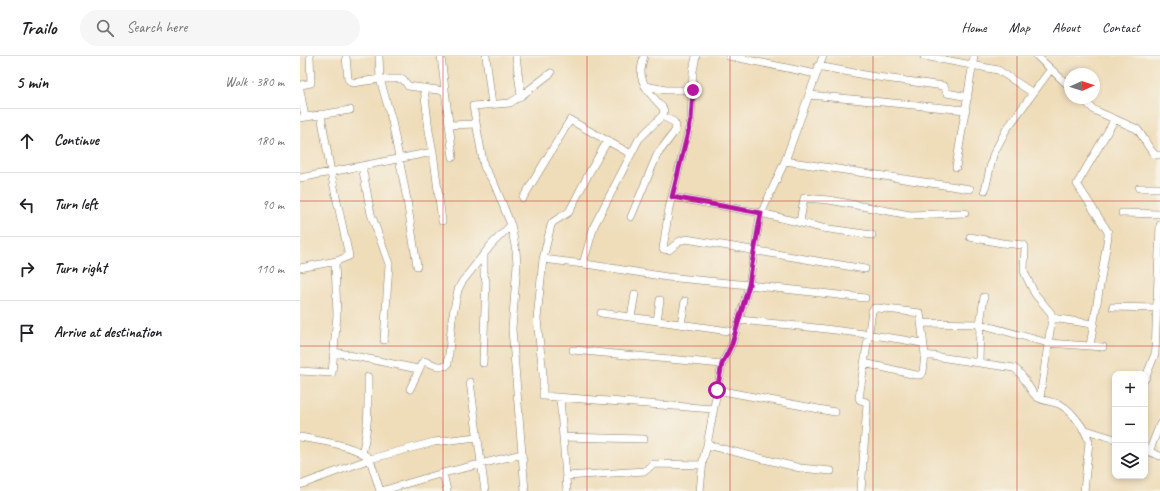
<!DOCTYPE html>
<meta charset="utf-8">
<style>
:root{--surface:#fff;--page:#f6f6f6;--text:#202124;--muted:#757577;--line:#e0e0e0}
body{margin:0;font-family:Caveat,sans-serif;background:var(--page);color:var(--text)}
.controls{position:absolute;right:12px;bottom:12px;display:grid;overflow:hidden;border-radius:8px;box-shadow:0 2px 6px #0003}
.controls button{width:36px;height:36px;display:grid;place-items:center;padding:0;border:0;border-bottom:1px solid var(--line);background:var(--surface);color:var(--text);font:20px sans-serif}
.compass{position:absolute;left:764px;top:12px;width:36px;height:36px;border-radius:50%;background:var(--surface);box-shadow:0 2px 6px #0003;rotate:87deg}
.stop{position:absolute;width:12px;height:12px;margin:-9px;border:3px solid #b5179e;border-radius:50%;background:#fff}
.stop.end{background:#b5179e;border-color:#fff;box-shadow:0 1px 4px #0008}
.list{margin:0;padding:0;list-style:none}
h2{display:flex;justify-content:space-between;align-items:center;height:52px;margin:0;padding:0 16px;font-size:17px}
h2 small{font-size:13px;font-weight:400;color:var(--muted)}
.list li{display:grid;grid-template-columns:26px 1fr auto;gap:12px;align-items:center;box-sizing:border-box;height:64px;padding:0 16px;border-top:1px solid var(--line)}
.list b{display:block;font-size:15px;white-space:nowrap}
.list em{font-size:13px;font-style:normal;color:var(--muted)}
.icon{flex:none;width:22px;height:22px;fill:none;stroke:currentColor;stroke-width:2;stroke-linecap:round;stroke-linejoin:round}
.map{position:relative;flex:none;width:860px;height:435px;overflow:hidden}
header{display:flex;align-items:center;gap:24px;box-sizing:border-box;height:56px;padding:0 20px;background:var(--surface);border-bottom:1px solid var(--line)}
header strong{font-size:19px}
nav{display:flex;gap:22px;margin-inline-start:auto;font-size:14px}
.search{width:280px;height:36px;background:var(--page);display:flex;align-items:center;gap:10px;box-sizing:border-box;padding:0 14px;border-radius:22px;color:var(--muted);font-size:15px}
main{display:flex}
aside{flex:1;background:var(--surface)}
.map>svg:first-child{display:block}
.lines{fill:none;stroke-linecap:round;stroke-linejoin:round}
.minor-casing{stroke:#867c6b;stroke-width:8}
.minor{stroke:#fff;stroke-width:7}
.route{stroke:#b5179e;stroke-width:5}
.grid{fill:none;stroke:#d62828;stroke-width:1;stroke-opacity:0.55}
</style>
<header>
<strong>Trailo</strong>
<div class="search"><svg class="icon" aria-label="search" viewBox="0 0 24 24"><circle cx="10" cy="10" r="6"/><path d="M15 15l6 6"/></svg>Search here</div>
<nav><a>Home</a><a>Map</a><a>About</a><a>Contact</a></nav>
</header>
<main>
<aside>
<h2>5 min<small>Walk · 380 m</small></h2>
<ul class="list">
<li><svg class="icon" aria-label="ahead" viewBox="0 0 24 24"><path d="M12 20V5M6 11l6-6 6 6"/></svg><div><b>Continue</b></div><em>180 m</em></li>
<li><svg class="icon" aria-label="left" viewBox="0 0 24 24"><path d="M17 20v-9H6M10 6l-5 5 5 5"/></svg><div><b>Turn left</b></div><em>90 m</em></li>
<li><svg class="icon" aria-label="right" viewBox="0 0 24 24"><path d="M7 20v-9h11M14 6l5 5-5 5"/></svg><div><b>Turn right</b></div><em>110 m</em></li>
<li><svg class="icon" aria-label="arrive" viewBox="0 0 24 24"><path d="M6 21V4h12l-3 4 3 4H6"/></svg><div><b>Arrive at destination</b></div></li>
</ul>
</aside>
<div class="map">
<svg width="860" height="435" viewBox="0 0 860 435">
<rect width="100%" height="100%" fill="#f7f3e8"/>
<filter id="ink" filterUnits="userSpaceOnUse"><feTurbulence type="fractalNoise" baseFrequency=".025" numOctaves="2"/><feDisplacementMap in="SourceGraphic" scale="8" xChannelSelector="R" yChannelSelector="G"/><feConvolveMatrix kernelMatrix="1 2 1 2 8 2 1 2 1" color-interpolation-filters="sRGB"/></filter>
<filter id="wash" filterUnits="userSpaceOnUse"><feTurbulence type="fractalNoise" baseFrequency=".012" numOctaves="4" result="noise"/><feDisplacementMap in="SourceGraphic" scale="16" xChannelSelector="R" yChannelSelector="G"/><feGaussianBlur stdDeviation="0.9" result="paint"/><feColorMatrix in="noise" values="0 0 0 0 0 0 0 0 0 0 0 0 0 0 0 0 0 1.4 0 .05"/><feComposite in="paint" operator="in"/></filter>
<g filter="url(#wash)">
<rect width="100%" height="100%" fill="#efddba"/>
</g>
<g filter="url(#ink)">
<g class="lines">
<defs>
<path id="minor" d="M 46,0 L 48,23 L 52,27 L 80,23 L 103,23 L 108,30 L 145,35
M 79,0 L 80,23 L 92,65 L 107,144 L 117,210
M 141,0 L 153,101
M 186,0 L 192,49
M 216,0 L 221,40
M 396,0 L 393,15 L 391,64 L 369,152 L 363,193 L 369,194 L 380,185 L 386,183 L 565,213
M 429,0 L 516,18
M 624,0 L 698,14 L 733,37
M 737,0 L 770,31
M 518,10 L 570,20 L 644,30 L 647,37 L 668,41
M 345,30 L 366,34 L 393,34
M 0,31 L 1,29 L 11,27 L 10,0
M 124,32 L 129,75 L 133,96 L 142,165
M 0,34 L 5,61
M 509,39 L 666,54
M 782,42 L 794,54 L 837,73 C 844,81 847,91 855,99 L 860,99
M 0,62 L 50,54
M 149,69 L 176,68
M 308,84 L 289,117 L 269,156 L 253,166 L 251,169 L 243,203 L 237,263 L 243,318 L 243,340 L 413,353
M 485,105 L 670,133
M 62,110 L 71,158 L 89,208 L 84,284
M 656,111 L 674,0
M 0,122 L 133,96
M 839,132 L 860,132
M 685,134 L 693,99 L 706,74 L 751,13
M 372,141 L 461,157 L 522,172 L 572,179
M 223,142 L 270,64 L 331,98
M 822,157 L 860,158
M 331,161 L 357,99 L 375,75 L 376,70 L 374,66 L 362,60
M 500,166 L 504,142 L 529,144 L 610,159 L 665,157
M 670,181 L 702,187 L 724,189 L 725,191 L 724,214 L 725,218 L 735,238 L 751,257 L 752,262 L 740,342
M 243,203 L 292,209 L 367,221 L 449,229 L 565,242
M 283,208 L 294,170 L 339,83 L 362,60 L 364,56 L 363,52 C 354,42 341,30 341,16 C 341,11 343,5 344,0
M 0,212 L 37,205 L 49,200 L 31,117 L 21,58
M 813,251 L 857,252
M 301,257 L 436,276
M 331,261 L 335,238
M 752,262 L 793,268
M 439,264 C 501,270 561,276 622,287
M 357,265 L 360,244
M 621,267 L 680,268 L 748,287 L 803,291
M 381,268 L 385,245
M 790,290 L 808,180 L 808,176 L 777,128 L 815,63
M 273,294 L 422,308
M 34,296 L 118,313
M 625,299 L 714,312 C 726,320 728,334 737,341 C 744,346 754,345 761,349 C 772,355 786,374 789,386 L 784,435
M 183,307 L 186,225 L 184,219 L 184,198
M 679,307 L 680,268 L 684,241
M 0,315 L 32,317 L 37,259 L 35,205
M 845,323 L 855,298 L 860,169
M 170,326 L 185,435
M 110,333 L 122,307 L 124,305 L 137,310 L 146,310 L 148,308 L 152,263 L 158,234 L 162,226 L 191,189 L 211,169
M 417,334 L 535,356
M 260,341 L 267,435
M 783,373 L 815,383
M 0,381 C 20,385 56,389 70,403 L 80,435
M 263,381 L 344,383
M 407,389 L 500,412 L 531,415
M 845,394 L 860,400
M 849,396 L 860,368
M 62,397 C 69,372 68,346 68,321
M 143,417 L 147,435
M 266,420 L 345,415 L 353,408 L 403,409
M 0,429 L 70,403 L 134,386 L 177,381
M 81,435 L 143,417 L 222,398
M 225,435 L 212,273 L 217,208 L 216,195 L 211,169 L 194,127 L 184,111 L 173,50 L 210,47 L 221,40 L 251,17
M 400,435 L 403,404 L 407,389 L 422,308 L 432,288 L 449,229 L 460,160 L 485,105 L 523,0
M 561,435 L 567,348 L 566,346 L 560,344 L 559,342 L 572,255 L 574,252 L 578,252 L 620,257 L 625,299 L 623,316 L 620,319 L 616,319 L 564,307"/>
</defs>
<use href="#minor" class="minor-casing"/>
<use href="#minor" class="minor"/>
</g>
</g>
<g class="lines" filter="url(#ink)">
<path class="route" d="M 393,34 L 391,64 L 372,141 L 461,157 L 452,208 L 449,229 L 432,288 L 422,308 L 417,334"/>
</g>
<path class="grid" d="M 143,0 L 143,435M 287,0 L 287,435M 430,0 L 430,435M 573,0 L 573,435M 717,0 L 717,435M 0,145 L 860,145M 0,290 L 860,290"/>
</svg>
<div class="controls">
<button>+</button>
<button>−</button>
<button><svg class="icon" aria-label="layers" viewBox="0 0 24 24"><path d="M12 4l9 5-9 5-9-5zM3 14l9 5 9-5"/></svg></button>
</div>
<svg class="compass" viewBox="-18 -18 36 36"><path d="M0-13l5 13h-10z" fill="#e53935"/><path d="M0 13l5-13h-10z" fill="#757577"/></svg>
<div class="stop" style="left:417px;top:334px"></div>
<div class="stop end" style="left:393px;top:34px"></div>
</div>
</main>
